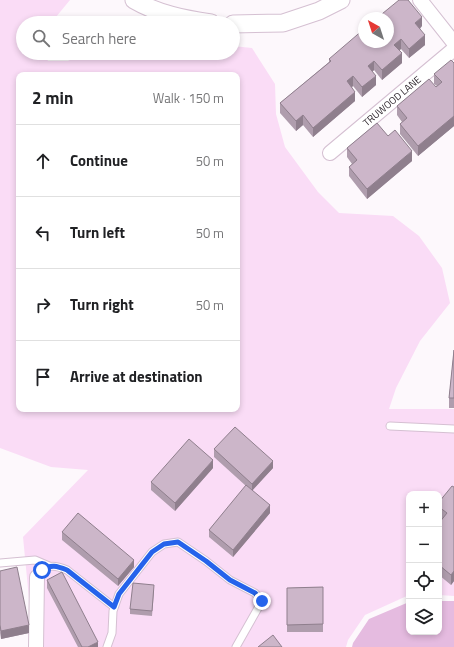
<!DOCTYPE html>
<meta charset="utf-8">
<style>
:root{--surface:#fff;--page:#f6f6f6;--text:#202124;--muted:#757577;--line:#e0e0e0}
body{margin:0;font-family:"Titillium Web",sans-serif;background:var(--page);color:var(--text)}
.controls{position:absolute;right:12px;bottom:12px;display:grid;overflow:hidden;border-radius:8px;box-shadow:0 2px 6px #0003}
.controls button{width:36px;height:36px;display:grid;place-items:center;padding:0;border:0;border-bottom:1px solid var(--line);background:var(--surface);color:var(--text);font:20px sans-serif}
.compass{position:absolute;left:358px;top:12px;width:36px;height:36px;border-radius:50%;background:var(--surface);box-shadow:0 2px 6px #0003;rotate:321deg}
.stop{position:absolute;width:12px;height:12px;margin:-9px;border:3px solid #2563eb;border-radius:50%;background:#fff}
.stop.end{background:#2563eb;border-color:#fff;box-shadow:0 1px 4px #0008}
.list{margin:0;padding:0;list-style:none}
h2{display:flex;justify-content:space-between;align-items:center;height:52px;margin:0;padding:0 16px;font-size:17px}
h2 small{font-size:13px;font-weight:400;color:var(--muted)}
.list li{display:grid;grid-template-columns:26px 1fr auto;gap:12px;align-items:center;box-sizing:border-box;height:72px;padding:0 16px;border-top:1px solid var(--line)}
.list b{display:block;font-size:15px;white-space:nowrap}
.list em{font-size:13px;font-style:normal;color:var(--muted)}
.icon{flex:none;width:22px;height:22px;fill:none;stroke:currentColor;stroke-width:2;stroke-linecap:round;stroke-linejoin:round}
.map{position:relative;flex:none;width:454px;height:647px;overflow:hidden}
.search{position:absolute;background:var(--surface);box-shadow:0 2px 6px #0003;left:16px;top:16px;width:224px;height:44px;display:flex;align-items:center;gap:10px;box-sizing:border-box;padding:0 14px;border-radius:22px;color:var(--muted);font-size:15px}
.panel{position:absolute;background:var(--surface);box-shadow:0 2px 6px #0003;left:16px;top:72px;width:224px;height:340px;border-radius:8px}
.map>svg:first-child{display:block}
.green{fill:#fadcf6;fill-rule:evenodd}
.water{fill:#e5bbe0}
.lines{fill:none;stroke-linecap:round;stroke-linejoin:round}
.service-casing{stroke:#d5c0d2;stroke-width:9}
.minor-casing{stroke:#d5c0d2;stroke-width:16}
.tertiary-casing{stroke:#d5c0d2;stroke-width:19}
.service{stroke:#fff;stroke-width:7}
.minor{stroke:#fff;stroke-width:14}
.tertiary{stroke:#fff;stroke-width:17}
.wall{fill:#af9dad}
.shaded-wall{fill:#8f7f8d}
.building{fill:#ccb6c9;stroke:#8f7f8d}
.route{stroke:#2563eb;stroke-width:5}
.labels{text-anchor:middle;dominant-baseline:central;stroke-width:3;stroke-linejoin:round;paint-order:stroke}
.street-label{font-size:10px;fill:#2e262d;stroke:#fff}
</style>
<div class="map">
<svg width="454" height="647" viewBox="0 0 454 647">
<rect width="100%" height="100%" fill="#fdf8fc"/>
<path class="green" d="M 0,0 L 70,0 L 51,23 L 23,23 L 23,53 L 44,53 L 48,61 L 68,61 L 81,53 L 233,53 L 233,46 L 252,48 L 275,84 L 276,114 L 285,147 L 318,192 L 339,213 L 393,216 L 419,236 L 442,268 L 450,303 L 420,341 L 396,388 L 389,409 L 454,409 L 454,596 L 439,595 L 439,494 L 409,494 L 409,595 L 365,615 L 348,640 L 346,647 L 43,647 L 43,581 L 46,576 L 35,567 L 30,577 L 29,599 L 23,537 L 88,470 L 51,467 L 0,448 ZM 19,75 L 237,75 L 237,409 L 19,409 Z"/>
<path class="water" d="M 439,601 L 454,601 L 454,647 L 352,647 L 353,643 L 369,619 L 409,602 L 409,632 L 439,632 Z"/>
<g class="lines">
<defs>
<path id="service" d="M 390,426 L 454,429
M 0,563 L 35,560 L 49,566
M 37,577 C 47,564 53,564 67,570 L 114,607
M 107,647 L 112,633 L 113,611 L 119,594 L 152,552 L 164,544 L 178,542 L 206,561 L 230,580 L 255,593 L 262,601 L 236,647"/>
<path id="minor" d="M 420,0 L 454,43
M 330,153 L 454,49
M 36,647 L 37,577"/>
<path id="tertiary" d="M 134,0 C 158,14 184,19 211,23
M 233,24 L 283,23 L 319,11 L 341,0"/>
</defs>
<use href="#service" class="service-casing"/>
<use href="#minor" class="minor-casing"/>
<use href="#tertiary" class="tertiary-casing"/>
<use href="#service" class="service"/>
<use href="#minor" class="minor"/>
<use href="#tertiary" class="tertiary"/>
</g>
<path class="wall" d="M 422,26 L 420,29 L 425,45 L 409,58 L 401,49 L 399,50 L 402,63 L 382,80 L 374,70 L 372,72 L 376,85 L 362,97 L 353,86 L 352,87 L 355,101 L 313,137 L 303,125 L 296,131 L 280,113 L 280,103 L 329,62 L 329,59 Z
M 454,63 L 454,126 L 418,156 L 400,134 L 400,124 L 402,122 L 397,115 L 397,106 L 436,87 L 437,86 L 434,84 L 434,74 Z
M 388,136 L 412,161 L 367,199 L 349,176 L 349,167 L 352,164 L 347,157 L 347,148 Z
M 454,350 L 454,408 L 449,408 L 449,398 Z
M 214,449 L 273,468 L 252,490 L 270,513 L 233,557 L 209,537 L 209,530 L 246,486 L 214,457 Z
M 213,468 L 175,511 L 151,490 L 151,482 Z
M 454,487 L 454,581 L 451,585 L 439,575 L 439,523 L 442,519 L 439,516 L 439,502 Z
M 62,532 L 134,567 L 118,586 L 62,540 Z
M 0,571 L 29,633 L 1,639 L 0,633 Z
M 47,580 L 98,647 L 78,647 L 47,588 Z
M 323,587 L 323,632 L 287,632 L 287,588 Z
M 154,591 L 152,616 L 130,614 L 130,609 Z"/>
<path class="shaded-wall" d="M 422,17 L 422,26 L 415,33 L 415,23 Z
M 425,35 L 425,45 L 409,58 L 409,49 Z
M 401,39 L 401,49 L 394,55 L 394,45 Z
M 402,53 L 402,63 L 382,80 L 382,70 Z
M 374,61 L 374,70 L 368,76 L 368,66 Z
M 353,76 L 353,86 L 347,91 L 347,81 Z
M 376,76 L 376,85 L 362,97 L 362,87 Z
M 355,92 L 355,101 L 313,137 L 313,128 Z
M 303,115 L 303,125 L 296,131 L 296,121 Z
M 454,116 L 454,126 L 418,156 L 418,146 Z
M 412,151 L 412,161 L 367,199 L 367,189 Z
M 213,460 L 213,468 L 175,511 L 175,503 Z
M 273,461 L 273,468 L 252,491 L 252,484 Z
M 270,505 L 270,513 L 233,557 L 233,550 Z
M 134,560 L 134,567 L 118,586 L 118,579 Z
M 454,571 L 454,581 L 451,585 L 451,575 Z
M 29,625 L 29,633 L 1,639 L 1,631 Z
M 98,642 L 98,647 L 88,647 Z"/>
<path class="building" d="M 399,0 L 408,0 L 422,17 L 415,23 L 425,35 L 409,49 L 401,39 L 394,45 L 402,53 L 382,70 L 374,61 L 368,66 L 376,76 L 362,87 L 353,76 L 347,81 L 355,92 L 313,128 L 303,115 L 296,121 L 280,103 L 331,61 L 329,59 L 364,29 L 364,42 L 388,42 L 388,18 L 377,18 Z
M 70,20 L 78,23 L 69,23 Z
M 451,60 L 454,63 L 454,116 L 418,146 L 400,124 L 407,118 L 397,106 L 429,79 L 436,87 L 442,82 L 434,74 Z
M 377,123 L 388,136 L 395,130 L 412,151 L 367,189 L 349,167 L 357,160 L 347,148 Z
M 454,350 L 454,398 L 449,398 Z
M 235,427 L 273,461 L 252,484 L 214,449 Z
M 189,439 L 213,460 L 175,503 L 151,482 Z
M 246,485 L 270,505 L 233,550 L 209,530 Z
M 452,486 L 454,487 L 454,571 L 451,575 L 439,565 L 439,523 L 447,513 L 439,507 L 439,502 Z
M 78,513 L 134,560 L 118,579 L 62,532 Z
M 17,567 L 29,625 L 1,631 L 0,625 L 0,571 Z
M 62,572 L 98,642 L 88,647 L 82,647 L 47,580 Z
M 133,583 L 154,585 L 152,611 L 130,609 Z
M 323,587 L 323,624 L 287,625 L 287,588 Z
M 273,635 L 282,647 L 258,647 Z"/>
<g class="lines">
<path class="route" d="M 42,570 C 51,564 57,566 67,570 L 114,607 L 119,594 L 152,552 L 164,544 L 178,542 L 206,561 L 230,580 L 255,593 L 262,601"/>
</g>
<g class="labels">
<g class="street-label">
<text transform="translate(392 101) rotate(-40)">TRUWOOD LANE</text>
</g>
</g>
</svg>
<div class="controls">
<button>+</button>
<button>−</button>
<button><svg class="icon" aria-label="locate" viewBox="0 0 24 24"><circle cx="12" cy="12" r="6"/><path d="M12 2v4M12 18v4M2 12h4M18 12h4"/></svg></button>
<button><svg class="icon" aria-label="layers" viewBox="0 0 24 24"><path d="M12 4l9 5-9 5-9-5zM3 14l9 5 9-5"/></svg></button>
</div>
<svg class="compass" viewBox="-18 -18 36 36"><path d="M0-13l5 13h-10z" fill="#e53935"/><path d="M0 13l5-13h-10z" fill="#757577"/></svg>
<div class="stop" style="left:42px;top:570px"></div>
<div class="stop end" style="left:262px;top:601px"></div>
<div class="search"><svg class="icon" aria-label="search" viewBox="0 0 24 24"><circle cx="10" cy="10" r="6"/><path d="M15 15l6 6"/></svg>Search here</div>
<section class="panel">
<h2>2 min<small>Walk · 150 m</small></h2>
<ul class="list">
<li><svg class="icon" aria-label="ahead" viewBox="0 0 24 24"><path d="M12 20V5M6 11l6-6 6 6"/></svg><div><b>Continue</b></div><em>50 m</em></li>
<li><svg class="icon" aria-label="left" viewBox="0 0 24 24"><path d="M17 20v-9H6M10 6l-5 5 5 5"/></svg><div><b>Turn left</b></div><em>50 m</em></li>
<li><svg class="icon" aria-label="right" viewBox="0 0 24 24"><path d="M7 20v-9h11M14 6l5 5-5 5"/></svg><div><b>Turn right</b></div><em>50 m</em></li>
<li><svg class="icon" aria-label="arrive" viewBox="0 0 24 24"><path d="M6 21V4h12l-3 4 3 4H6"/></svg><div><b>Arrive at destination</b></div></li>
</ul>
</section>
</div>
